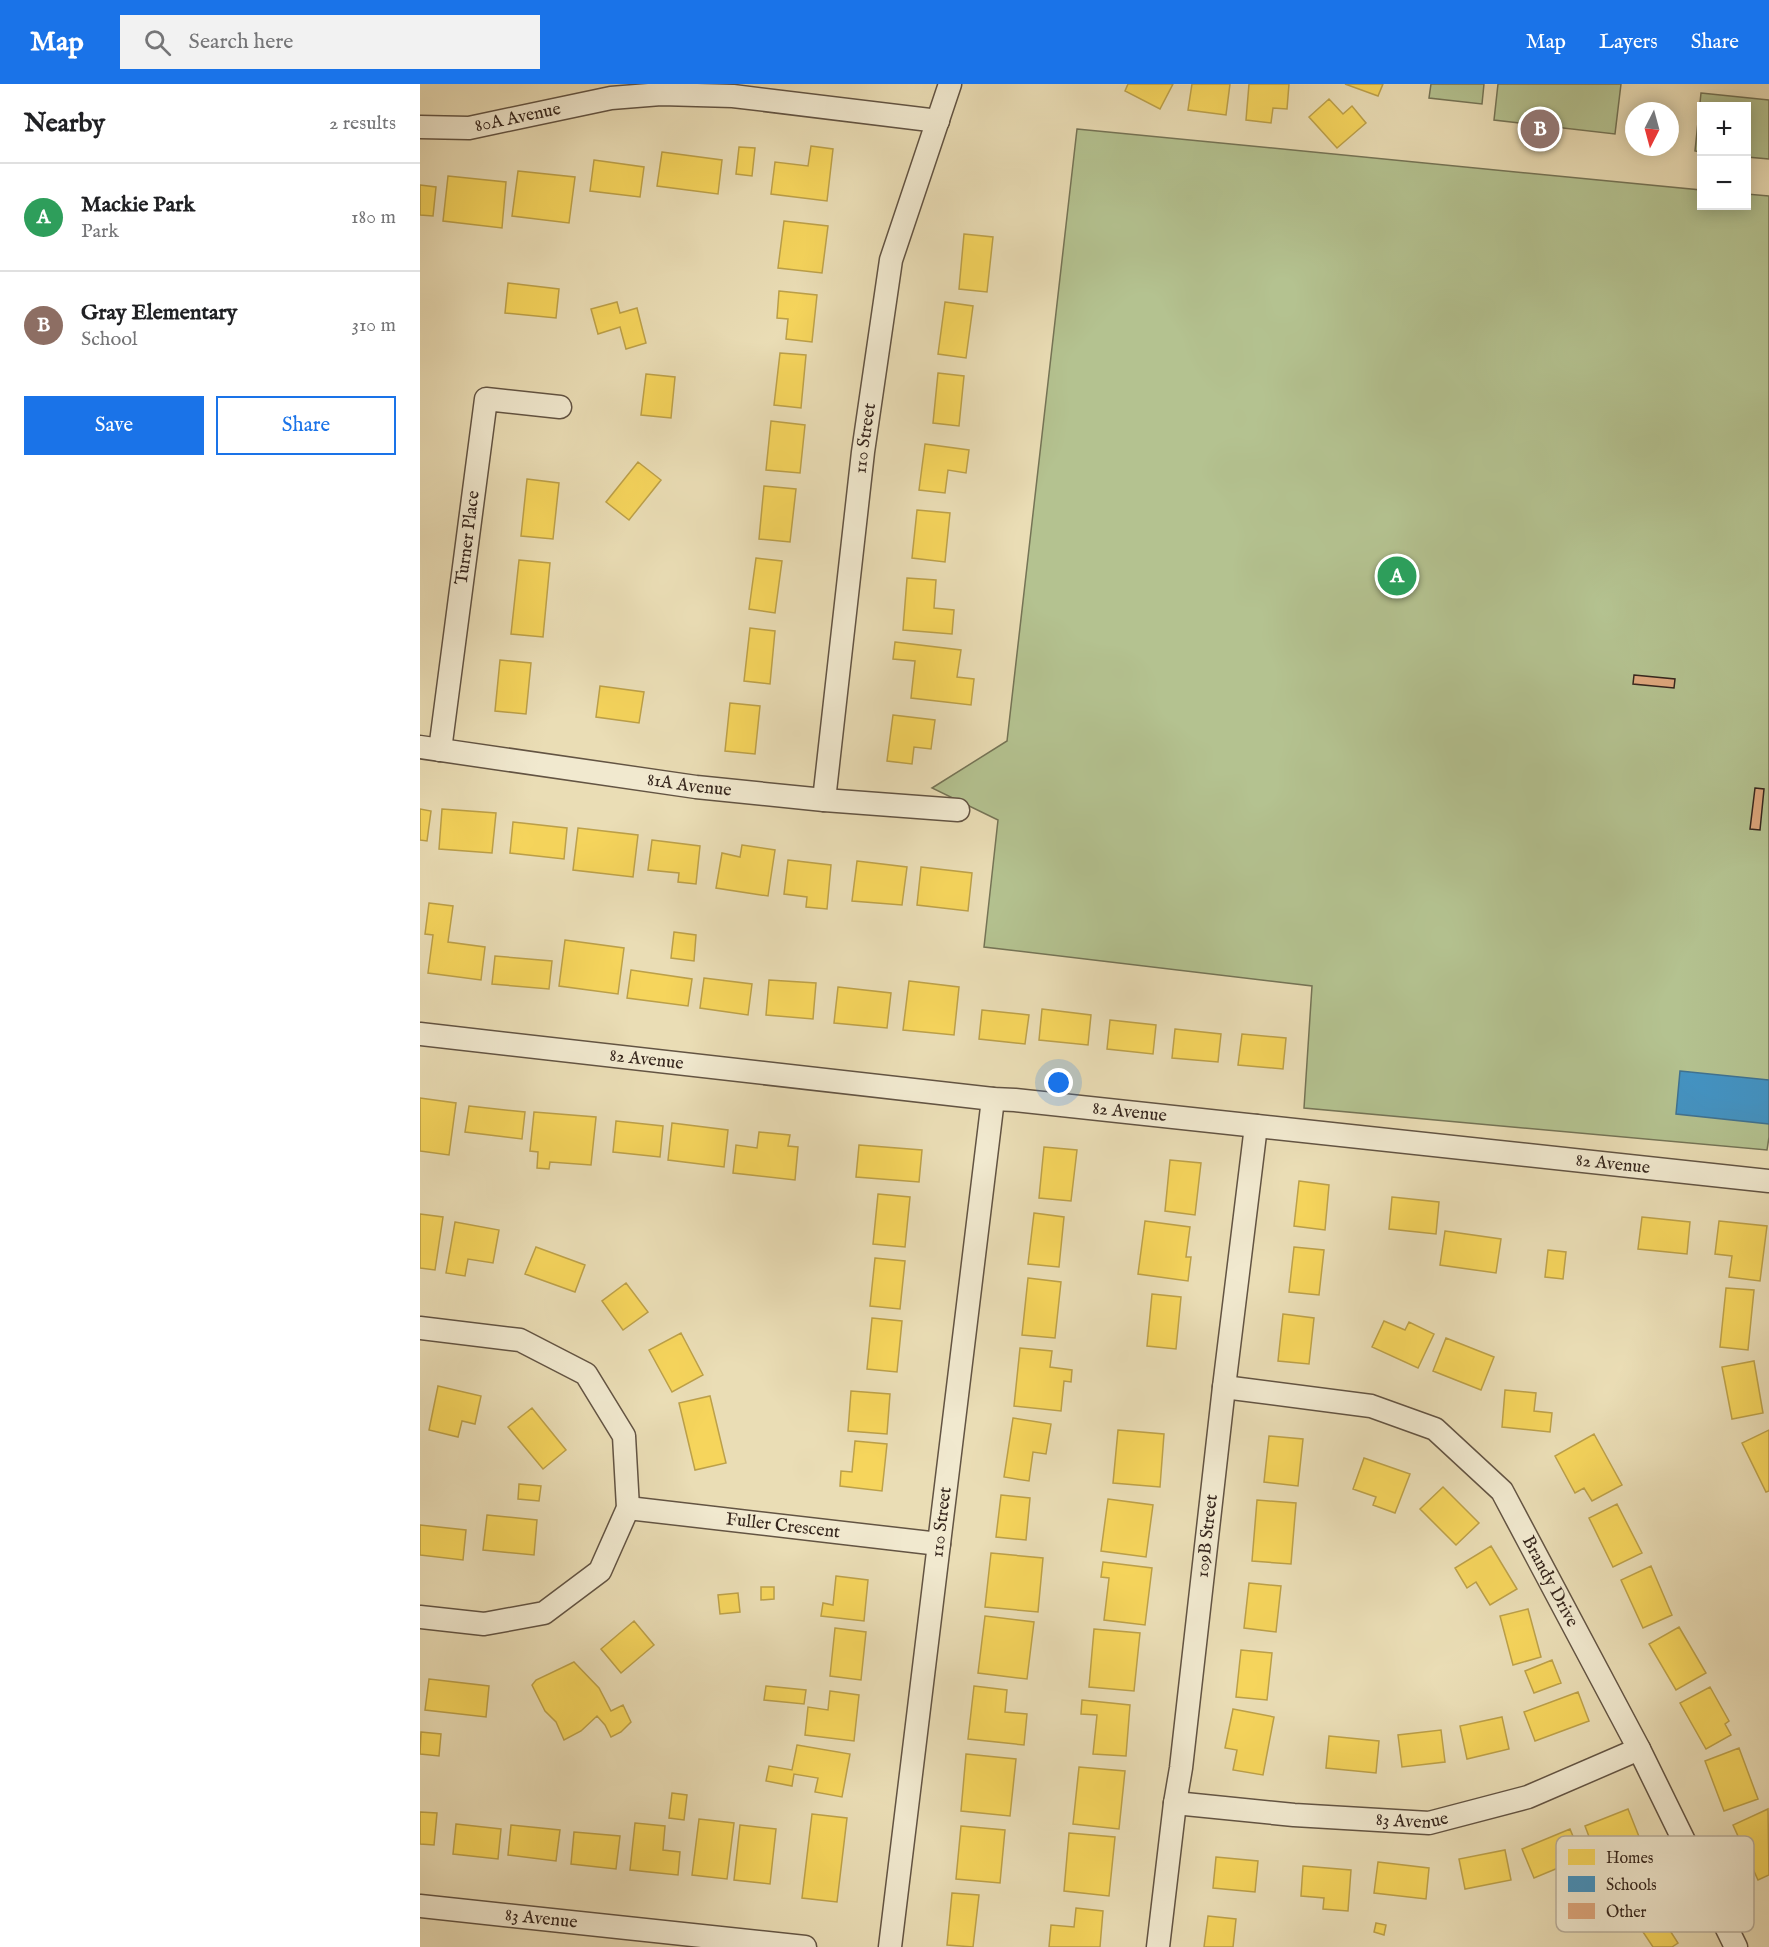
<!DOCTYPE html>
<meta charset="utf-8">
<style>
:root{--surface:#fff;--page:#f2f2f2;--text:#202124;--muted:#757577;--line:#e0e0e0;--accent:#1a73e8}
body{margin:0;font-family:"IM FELL English",serif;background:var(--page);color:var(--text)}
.controls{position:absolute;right:18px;top:18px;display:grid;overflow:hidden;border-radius:0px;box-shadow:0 3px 15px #0003}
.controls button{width:54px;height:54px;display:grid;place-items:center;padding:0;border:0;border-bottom:2px solid var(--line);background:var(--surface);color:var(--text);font:30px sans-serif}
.compass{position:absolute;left:1205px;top:18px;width:54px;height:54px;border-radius:50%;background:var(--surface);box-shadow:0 3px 15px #0003;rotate:186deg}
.you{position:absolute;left:639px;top:999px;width:21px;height:21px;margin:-15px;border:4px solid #fff;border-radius:50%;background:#1a73e8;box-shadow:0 0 0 9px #1a73e833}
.badge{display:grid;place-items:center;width:39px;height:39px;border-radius:50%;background:var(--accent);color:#fff;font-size:20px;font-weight:700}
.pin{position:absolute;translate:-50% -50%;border:3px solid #fff;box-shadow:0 2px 6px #0006}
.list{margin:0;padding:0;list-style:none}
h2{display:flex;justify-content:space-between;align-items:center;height:78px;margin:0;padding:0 24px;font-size:26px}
h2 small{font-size:20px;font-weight:400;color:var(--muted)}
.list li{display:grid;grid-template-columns:39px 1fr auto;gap:18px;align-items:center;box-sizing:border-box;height:108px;padding:0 24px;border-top:2px solid var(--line)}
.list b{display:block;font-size:22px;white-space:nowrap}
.list p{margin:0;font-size:20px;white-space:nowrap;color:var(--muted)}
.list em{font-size:20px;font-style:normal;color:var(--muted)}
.actions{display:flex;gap:12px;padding:18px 24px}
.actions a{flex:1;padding:14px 0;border:2px solid var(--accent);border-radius:0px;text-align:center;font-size:21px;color:var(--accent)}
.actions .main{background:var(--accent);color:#fff}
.icon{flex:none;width:33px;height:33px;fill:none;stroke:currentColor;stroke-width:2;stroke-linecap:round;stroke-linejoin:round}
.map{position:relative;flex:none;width:1349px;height:1863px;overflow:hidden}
header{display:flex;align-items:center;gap:36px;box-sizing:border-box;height:84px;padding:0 30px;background:var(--accent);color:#fff}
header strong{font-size:28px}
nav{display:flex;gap:33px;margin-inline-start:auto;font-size:21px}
.search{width:420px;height:54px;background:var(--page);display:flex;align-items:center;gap:15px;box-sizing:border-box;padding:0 21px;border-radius:0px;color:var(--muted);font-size:22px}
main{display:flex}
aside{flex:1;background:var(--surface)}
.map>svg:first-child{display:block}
.green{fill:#b4c290;stroke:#757456;stroke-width:1.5}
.homes{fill:#f6d55c;stroke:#bca049;stroke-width:1.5}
.schools{fill:#4393c3;stroke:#3f7291;stroke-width:1.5}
.building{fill:#dea77d;stroke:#36261d;stroke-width:1.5}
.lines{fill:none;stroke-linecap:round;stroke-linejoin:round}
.minor-casing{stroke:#635443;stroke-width:25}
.minor{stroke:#f1e9cf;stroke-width:22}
.labels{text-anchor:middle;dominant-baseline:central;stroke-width:6;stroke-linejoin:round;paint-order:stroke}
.street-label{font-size:18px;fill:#36261d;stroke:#f1e9cf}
.key{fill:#f1e9cf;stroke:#b9ae9a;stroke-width:1.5}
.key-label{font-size:16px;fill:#36261d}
</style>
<header>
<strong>Map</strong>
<div class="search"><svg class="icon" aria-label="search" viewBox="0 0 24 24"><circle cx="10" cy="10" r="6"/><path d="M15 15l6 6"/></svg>Search here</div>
<nav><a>Map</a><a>Layers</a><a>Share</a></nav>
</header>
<main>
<aside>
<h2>Nearby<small>2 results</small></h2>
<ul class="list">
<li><span class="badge" style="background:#2e9e5b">A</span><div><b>Mackie Park</b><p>Park</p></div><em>180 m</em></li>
<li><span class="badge" style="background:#8d6e63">B</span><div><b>Gray Elementary</b><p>School</p></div><em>310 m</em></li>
</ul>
<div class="actions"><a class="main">Save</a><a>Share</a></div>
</aside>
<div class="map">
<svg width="1349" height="1863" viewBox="0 0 1349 1863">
<rect width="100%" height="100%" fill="#eaddb5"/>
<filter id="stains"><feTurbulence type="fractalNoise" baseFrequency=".00333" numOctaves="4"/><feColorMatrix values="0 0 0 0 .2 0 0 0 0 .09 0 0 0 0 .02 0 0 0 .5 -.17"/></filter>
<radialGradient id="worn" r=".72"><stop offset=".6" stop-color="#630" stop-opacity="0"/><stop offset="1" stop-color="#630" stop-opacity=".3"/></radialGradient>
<path class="green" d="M 1011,0 L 1064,0 L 1062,20 L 1009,14 Z
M 1078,0 L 1201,0 L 1195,50 L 1074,36 Z
M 1281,9 L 1349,16 L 1349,75 L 1327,73 L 1326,22 L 1282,22 L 1281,68 L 1275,67 Z
M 657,45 L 1281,106 L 1282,122 L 1326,122 L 1327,110 L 1349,112 L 1349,1053 L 1347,1066 L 884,1024 L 892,902 L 564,863 L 578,736 L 512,704 L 587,657 Z"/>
<path class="homes" d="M 708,0 L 753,0 L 740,25 L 705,7 Z
M 772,0 L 810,0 L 806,31 L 768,26 Z
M 829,0 L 869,0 L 867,25 L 853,24 L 851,39 L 826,36 Z
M 925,0 L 963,0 L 958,12 Z
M 909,15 L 923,30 L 932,22 L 946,39 L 917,64 L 889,33 Z
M 391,62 L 413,65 L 407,117 L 351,110 L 355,78 L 388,82 Z
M 319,63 L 335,64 L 332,92 L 316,90 Z
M 242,68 L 302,76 L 298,110 L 237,102 Z
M 174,76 L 224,83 L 220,113 L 170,107 Z
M 98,87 L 155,93 L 149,139 L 92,132 Z
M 28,92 L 86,98 L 82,144 L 23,137 Z
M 0,101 L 16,103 L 13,132 L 0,131 Z
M 364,137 L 408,142 L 402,189 L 358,184 Z
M 544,150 L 573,153 L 567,208 L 539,205 Z
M 88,199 L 139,205 L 136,234 L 85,229 Z
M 359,207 L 397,211 L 392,258 L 366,255 L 368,235 L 357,234 Z
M 197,218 L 200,229 L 217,224 L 226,259 L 206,265 L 200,243 L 178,250 L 171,225 Z
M 525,218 L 553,222 L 546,274 L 518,270 Z
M 360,269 L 386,271 L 381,324 L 354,321 Z
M 518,289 L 544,292 L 539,342 L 513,339 Z
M 226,290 L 255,293 L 251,334 L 221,331 Z
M 351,337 L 385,341 L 380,389 L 346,386 Z
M 505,360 L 549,366 L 546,389 L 528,386 L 525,409 L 499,406 Z
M 218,378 L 241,396 L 209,436 L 186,418 Z
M 107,395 L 139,399 L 133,455 L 101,452 Z
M 344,402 L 376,405 L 370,458 L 339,455 Z
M 497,426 L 530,429 L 525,478 L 492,474 Z
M 336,474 L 362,477 L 355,529 L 329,525 Z
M 99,476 L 130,479 L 123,553 L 91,550 Z
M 487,494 L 516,496 L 514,524 L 534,526 L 532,550 L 483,546 Z
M 330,544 L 355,547 L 350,600 L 324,597 Z
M 475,558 L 541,566 L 537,593 L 554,595 L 551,621 L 491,614 L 495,577 L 473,575 Z
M 80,576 L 111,579 L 106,630 L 75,627 Z
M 180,602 L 224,608 L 219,639 L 176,633 Z
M 310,619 L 340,622 L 335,670 L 305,667 Z
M 473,631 L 515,636 L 511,665 L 494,663 L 492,680 L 467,677 Z
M 0,725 L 11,727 L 7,757 L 0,756 Z
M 22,725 L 76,729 L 72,769 L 19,765 Z
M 93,738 L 147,744 L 144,775 L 90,769 Z
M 158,744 L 218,751 L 213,793 L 153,786 Z
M 232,756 L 280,762 L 276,800 L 258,798 L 259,789 L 228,786 Z
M 322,761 L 355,766 L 348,812 L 296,804 L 302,769 L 320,773 Z
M 368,776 L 411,781 L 407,825 L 386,823 L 387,813 L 364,810 Z
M 437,777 L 487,783 L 482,821 L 432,817 Z
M 501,783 L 552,789 L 548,827 L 497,821 Z
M 9,819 L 33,822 L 28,858 L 65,863 L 61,896 L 8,889 L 13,851 L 5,850 Z
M 254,848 L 276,851 L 274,877 L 251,874 Z
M 145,856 L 204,864 L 198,910 L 139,902 Z
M 75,872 L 132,877 L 129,905 L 72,900 Z
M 211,886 L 272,895 L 268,922 L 207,914 Z
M 284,894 L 332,900 L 328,931 L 280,924 Z
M 349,896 L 396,899 L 393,935 L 346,931 Z
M 489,897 L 539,903 L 534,951 L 483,946 Z
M 418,903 L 471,909 L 467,944 L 414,939 Z
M 622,925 L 671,931 L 668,961 L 619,956 Z
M 562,926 L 609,931 L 605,960 L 559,955 Z
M 690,936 L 736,941 L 733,970 L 687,965 Z
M 755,945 L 801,950 L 798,978 L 752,974 Z
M 822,950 L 866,954 L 863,985 L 818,981 Z
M 0,1014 L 36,1019 L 29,1071 L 0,1067 Z
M 49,1022 L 105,1028 L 102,1055 L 45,1048 Z
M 114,1028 L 176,1033 L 171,1081 L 130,1078 L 129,1085 L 117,1084 L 118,1068 L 110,1067 Z
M 196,1037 L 243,1042 L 240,1073 L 193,1068 Z
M 252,1039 L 308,1046 L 304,1083 L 248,1076 Z
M 339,1048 L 370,1051 L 368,1062 L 378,1063 L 375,1096 L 313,1089 L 316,1061 L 337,1064 Z
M 439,1061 L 502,1066 L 499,1098 L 436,1093 Z
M 624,1063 L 657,1066 L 651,1117 L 619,1114 Z
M 750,1076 L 781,1079 L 775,1131 L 745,1127 Z
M 879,1097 L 909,1101 L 905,1146 L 874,1142 Z
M 458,1110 L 490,1113 L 485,1163 L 453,1160 Z
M 972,1113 L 1019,1118 L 1016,1150 L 969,1145 Z
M 614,1129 L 644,1133 L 639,1183 L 608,1180 Z
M 0,1130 L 23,1133 L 15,1186 L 0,1184 Z
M 1222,1133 L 1270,1138 L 1267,1170 L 1218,1165 Z
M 725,1137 L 770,1143 L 766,1173 L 771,1173 L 768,1197 L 718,1190 Z
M 1299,1137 L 1347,1142 L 1340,1197 L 1309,1193 L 1312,1172 L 1295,1170 Z
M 35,1138 L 79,1146 L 73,1179 L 48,1175 L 45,1192 L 26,1189 Z
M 1025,1147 L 1081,1155 L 1076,1189 L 1020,1181 Z
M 116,1163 L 165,1181 L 155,1208 L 105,1190 Z
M 874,1163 L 904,1166 L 899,1211 L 869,1208 Z
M 1128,1166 L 1146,1168 L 1143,1195 L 1125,1193 Z
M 455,1174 L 485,1177 L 480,1225 L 450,1222 Z
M 608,1194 L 641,1198 L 635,1254 L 602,1251 Z
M 206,1199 L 228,1228 L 203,1246 L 182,1217 Z
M 1306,1204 L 1334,1206 L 1328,1266 L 1300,1263 Z
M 732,1210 L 761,1213 L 756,1265 L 727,1262 Z
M 863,1230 L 894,1234 L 889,1280 L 858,1277 Z
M 452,1234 L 482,1237 L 477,1288 L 447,1285 Z
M 964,1237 L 985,1246 L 989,1238 L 1014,1250 L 998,1284 L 952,1263 Z
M 261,1249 L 283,1291 L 252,1308 L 229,1266 Z
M 1026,1254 L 1074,1273 L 1061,1306 L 1013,1287 Z
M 600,1264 L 632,1267 L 630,1283 L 652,1286 L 651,1298 L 644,1297 L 641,1327 L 594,1322 Z
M 1334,1277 L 1343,1329 L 1312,1335 L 1302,1283 Z
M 18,1302 L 61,1312 L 55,1340 L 42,1337 L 38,1353 L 9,1346 Z
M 1085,1306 L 1116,1309 L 1114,1327 L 1132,1329 L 1130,1348 L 1082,1343 Z
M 431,1307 L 470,1310 L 467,1350 L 428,1347 Z
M 290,1312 L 306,1379 L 275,1386 L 259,1319 Z
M 112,1324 L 146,1366 L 123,1385 L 88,1343 Z
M 593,1334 L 631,1340 L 626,1370 L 613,1368 L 609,1397 L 584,1393 Z
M 698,1346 L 744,1350 L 740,1403 L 693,1399 Z
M 1349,1346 L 1349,1407 L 1346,1408 L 1322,1359 Z
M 1174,1350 L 1202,1401 L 1172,1417 L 1164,1404 L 1155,1409 L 1135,1372 Z
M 849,1352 L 883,1355 L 878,1402 L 844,1398 Z
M 435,1357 L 467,1360 L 462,1407 L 420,1402 L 421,1387 L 432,1388 Z
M 944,1374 L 990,1390 L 975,1429 L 953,1421 L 956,1413 L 933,1405 Z
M 99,1400 L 121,1402 L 119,1417 L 98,1415 Z
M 1023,1403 L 1059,1439 L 1036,1461 L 1000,1425 Z
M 581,1411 L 610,1414 L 606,1456 L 576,1453 Z
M 688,1415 L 733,1421 L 726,1473 L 681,1467 Z
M 837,1416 L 876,1419 L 871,1480 L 832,1477 Z
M 1197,1420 L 1222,1469 L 1193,1483 L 1169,1434 Z
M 67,1431 L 117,1436 L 114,1471 L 63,1466 Z
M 0,1441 L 46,1446 L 43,1476 L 0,1471 Z
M 1071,1462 L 1097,1505 L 1070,1521 L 1056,1498 L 1047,1504 L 1035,1484 Z
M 571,1469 L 623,1474 L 618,1528 L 565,1523 Z
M 683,1478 L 732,1484 L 725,1541 L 684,1536 L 689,1494 L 681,1493 Z
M 1231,1482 L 1252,1531 L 1223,1544 L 1201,1496 Z
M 416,1492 L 448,1496 L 444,1537 L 401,1532 L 403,1519 L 413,1521 Z
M 829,1499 L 861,1502 L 856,1548 L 824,1544 Z
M 341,1503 L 354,1503 L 354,1515 L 341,1516 Z
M 318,1509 L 320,1528 L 300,1530 L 298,1511 Z
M 1108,1525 L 1121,1573 L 1093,1581 L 1080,1532 Z
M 565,1532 L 614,1538 L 607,1595 L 558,1589 Z
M 214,1537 L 234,1561 L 201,1589 L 181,1565 Z
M 1259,1543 L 1286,1589 L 1256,1606 L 1229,1560 Z
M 415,1544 L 446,1548 L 441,1596 L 410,1592 Z
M 674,1545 L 720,1549 L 714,1607 L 669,1603 Z
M 821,1566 L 852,1569 L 847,1616 L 816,1613 Z
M 1132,1576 L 1141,1599 L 1114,1609 L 1105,1587 Z
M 154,1578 L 179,1604 L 191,1627 L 203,1621 L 211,1638 L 201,1648 L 191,1653 L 185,1641 L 177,1632 L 161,1647 L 144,1656 L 136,1638 L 125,1627 L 112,1601 L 116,1596 Z
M 9,1595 L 69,1602 L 66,1633 L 5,1626 Z
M 346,1602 L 386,1606 L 384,1620 L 344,1616 Z
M 554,1602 L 587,1606 L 585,1628 L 607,1630 L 604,1661 L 548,1655 Z
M 1290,1603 L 1309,1637 L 1305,1640 L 1311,1651 L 1286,1665 L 1260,1619 Z
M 410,1607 L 439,1611 L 434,1657 L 385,1651 L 388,1623 L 408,1626 Z
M 1158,1608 L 1169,1637 L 1115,1657 L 1104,1628 Z
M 662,1616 L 710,1621 L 706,1672 L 673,1670 L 677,1631 L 661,1630 Z
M 813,1625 L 854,1633 L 843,1691 L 813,1686 L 817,1666 L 805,1664 Z
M 1082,1633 L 1089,1665 L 1047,1675 L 1040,1642 Z
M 1021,1646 L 1025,1678 L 982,1683 L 978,1651 Z
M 1,1648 L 21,1650 L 19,1672 L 0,1670 Z
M 909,1652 L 959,1657 L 956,1689 L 906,1684 Z
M 377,1661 L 430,1670 L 422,1713 L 395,1708 L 398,1694 L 374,1690 L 372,1702 L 346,1697 L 349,1682 L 372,1686 Z
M 1319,1664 L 1338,1715 L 1304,1727 L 1285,1677 Z
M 546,1670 L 596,1675 L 590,1732 L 541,1727 Z
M 659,1683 L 705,1687 L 699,1745 L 653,1740 Z
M 252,1709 L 267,1711 L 264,1736 L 249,1734 Z
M 1208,1725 L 1220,1755 L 1176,1771 L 1165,1742 Z
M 1348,1725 L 1349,1791 L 1338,1796 L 1313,1741 Z
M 0,1728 L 17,1729 L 14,1761 L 0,1760 Z
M 392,1730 L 427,1734 L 417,1818 L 382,1814 Z
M 279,1735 L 314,1739 L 307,1795 L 272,1791 Z
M 215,1739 L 245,1742 L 243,1766 L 260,1768 L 258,1791 L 210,1786 Z
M 36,1740 L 81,1745 L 78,1775 L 33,1770 Z
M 91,1741 L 140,1746 L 136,1777 L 88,1771 Z
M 320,1741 L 356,1745 L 350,1800 L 314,1796 Z
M 541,1742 L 585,1746 L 580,1799 L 536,1795 Z
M 1150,1745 L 1162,1774 L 1114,1794 L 1102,1765 Z
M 154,1748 L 200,1752 L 196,1785 L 151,1780 Z
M 649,1749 L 695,1753 L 689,1812 L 644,1807 Z
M 1085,1766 L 1091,1796 L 1045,1805 L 1039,1775 Z
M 796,1773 L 838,1777 L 835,1808 L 793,1804 Z
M 958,1778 L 1009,1784 L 1006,1815 L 954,1809 Z
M 883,1782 L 931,1786 L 928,1827 L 903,1825 L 904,1814 L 881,1812 Z
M 532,1809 L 559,1811 L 553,1863 L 527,1861 Z
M 1229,1814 L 1258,1859 L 1252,1863 L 1233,1863 L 1209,1827 Z
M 656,1824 L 683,1827 L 680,1863 L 629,1863 L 631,1841 L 654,1843 Z
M 788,1832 L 816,1835 L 813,1863 L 784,1863 Z
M 956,1839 L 966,1841 L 964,1851 L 954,1848 Z"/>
<path class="schools" d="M 1260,987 L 1349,996 L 1349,1040 L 1256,1030 Z"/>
<path class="building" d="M 1214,591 L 1255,595 L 1254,604 L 1213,600 Z
M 1335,704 L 1344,705 L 1340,746 L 1330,745 Z"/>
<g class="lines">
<defs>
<g id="minor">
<path id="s1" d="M 0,43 L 49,44 L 191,14 L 241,10 L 313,12 L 518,37"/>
<path id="s2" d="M 0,663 L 276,703 L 404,716 L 538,726"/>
<path id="s3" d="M 20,666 L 66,315 L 140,323"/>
<path id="s4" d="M 404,716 L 443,368 L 471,176 L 530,0"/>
<path id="s5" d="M 0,950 L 573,1015 L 595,1016 L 1349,1097"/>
<path d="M 0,1244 L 100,1256 L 166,1290 L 204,1352 L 208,1424 L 180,1487 L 124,1529 L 64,1540 L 0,1533"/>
<path id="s6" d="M 804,1303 L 951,1322 L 1015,1345 L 1082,1407 L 1219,1665 L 1316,1863"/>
<path id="s7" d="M 208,1424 L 519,1460"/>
<path id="s8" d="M 755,1719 L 874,1731 L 1009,1739 L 1108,1713 L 1219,1665"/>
<path id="s9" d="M 0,1822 L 385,1863"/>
<path id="s10" d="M 470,1863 L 573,1015"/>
<path id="s11" d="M 738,1863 L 755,1719 L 761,1684 L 804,1303 L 836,1042"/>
</g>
</defs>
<use href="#minor" class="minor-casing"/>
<use href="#minor" class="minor"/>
</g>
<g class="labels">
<g class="street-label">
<text stroke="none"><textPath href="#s1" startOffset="99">80A Avenue</textPath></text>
<text stroke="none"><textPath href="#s4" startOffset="364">110 Street</textPath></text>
<text stroke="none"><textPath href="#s3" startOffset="214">Turner Place</textPath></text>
<text stroke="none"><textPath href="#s2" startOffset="272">81A Avenue</textPath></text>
<text stroke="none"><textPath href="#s5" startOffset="228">82 Avenue</textPath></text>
<text stroke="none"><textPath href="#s5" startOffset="714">82 Avenue</textPath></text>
<text stroke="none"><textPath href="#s5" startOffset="1200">82 Avenue</textPath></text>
<text stroke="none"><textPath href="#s10" startOffset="428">110 Street</textPath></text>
<text stroke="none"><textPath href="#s7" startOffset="156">Fuller Crescent</textPath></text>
<text stroke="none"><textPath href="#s11" startOffset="414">109B Street</textPath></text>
<text stroke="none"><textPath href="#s6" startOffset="410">Brandy Drive</textPath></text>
<text stroke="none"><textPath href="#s8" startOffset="238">83 Avenue</textPath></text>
<text stroke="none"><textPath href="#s9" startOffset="122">83 Avenue</textPath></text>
</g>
</g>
<rect x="1136" y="1752" width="198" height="96" rx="9" class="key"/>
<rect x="1148" y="1765" width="27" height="16" fill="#f6d55c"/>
<rect x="1148" y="1792" width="27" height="16" fill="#4393c3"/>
<rect x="1148" y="1819" width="27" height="16" fill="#dea77d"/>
<g class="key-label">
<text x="1186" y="1779">Homes</text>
<text x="1186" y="1806">Schools</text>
<text x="1186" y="1833">Other</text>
</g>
<rect width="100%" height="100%" filter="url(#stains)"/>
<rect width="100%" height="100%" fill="url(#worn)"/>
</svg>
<div class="controls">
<button>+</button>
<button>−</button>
</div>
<svg class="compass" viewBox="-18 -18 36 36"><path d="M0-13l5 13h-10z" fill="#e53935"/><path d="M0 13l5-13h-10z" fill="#757577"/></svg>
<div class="you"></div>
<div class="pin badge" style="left:977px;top:492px;background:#2e9e5b">A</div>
<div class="pin badge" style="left:1120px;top:45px;background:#8d6e63">B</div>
</div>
</main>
